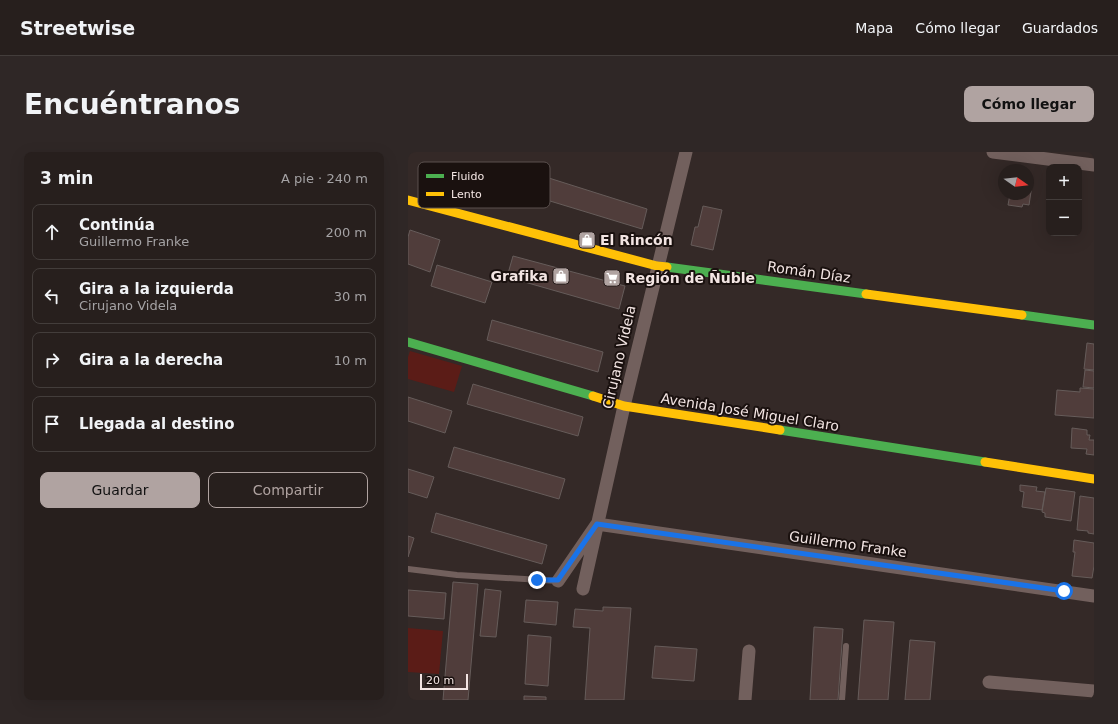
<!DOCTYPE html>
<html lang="es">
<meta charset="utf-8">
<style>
:root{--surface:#271f1d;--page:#2f2726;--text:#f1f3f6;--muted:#a4a2a4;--line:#433d3b;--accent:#b0a3a1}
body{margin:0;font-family:"DejaVu Sans",sans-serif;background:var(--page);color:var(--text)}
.controls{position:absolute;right:12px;top:12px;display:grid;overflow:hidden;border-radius:8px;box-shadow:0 4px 16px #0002}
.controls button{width:36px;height:36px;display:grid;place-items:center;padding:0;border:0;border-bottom:1px solid var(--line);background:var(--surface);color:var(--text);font:20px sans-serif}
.compass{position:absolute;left:590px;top:12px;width:36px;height:36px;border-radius:50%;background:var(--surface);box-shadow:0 4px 16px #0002;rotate:104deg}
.scale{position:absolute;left:12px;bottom:10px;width:48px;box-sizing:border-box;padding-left:4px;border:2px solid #f3e5e3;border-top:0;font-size:11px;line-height:14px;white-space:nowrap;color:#f3e5e3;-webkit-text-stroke:3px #1a110f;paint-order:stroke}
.stop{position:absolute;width:12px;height:12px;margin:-9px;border:3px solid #1a73e8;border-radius:50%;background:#fff}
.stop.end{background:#1a73e8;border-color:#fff;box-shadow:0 1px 4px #0008}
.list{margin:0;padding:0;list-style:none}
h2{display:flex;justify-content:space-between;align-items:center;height:52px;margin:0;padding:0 16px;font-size:17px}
h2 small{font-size:13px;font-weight:400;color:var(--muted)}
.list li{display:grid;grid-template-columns:26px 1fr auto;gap:12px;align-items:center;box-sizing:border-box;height:56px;margin:0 8px 8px;padding:0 8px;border:1px solid var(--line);border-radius:8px}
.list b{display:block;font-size:15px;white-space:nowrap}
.list p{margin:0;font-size:13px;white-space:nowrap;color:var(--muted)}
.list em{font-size:13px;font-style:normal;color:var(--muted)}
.actions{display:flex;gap:8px;padding:12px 16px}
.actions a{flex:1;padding:9px 0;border:1px solid var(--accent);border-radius:8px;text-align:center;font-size:14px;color:var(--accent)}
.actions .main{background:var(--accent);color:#111}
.icon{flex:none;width:22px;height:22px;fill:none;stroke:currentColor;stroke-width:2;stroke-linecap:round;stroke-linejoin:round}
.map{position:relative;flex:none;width:686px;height:548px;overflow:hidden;border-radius:8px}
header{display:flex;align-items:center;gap:24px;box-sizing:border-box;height:56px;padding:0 20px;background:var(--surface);border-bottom:1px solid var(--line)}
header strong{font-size:19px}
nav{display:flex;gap:22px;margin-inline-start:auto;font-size:14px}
.intro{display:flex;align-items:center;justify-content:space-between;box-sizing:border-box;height:96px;padding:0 24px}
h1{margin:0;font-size:28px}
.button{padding:10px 18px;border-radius:8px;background:var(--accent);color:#111;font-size:14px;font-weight:700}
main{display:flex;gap:24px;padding:0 24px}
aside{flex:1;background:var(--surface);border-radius:8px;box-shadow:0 4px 16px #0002}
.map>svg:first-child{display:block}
.green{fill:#5b1c17}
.building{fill:#503d3b;stroke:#665c5a}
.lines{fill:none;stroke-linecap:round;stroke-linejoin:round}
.lane{stroke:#72605d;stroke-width:6}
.street{stroke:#72605d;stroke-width:13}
.fast{stroke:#4caf50;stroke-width:9}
.slow{stroke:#ffc107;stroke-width:9}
.route{stroke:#1a73e8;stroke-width:5}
.labels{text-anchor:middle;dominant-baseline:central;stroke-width:4;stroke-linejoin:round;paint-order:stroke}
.poi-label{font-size:14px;font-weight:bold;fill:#f3e5e3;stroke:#1a110f;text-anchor:start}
.street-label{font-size:14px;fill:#f3e5e3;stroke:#1a110f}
.key{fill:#1a110f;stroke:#5b514f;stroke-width:1}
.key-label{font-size:11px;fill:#f3e5e3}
</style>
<header>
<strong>Streetwise</strong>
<nav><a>Mapa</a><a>Cómo llegar</a><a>Guardados</a></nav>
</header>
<div class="intro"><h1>Encuéntranos</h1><a class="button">Cómo llegar</a></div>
<main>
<aside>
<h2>3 min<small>A pie · 240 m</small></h2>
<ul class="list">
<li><svg class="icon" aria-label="ahead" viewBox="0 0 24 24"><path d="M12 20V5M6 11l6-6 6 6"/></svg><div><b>Continúa</b><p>Guillermo Franke</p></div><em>200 m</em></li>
<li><svg class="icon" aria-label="left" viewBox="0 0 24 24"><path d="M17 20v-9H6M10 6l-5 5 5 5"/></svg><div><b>Gira a la izquierda</b><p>Cirujano Videla</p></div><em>30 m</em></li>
<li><svg class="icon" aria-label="right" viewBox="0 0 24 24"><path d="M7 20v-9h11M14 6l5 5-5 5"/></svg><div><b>Gira a la derecha</b></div><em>10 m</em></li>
<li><svg class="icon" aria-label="arrive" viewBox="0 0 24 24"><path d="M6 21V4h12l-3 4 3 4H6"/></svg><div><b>Llegada al destino</b></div></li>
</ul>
<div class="actions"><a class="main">Guardar</a><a>Compartir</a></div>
</aside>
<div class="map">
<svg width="686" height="548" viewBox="0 0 686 548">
<rect width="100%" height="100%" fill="#342927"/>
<path class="green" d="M 2,199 L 54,214 L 46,240 L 0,227 L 0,205 Z
M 0,476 L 35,479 L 31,522 L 0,520 Z"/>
<path class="building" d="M 125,21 L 239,57 L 234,77 L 119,42 Z
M 620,32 L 624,33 L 621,53 L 615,52 L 614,55 L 600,53 L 602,42 L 620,42 Z
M 295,54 L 314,58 L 305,98 L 283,93 L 287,75 L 290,75 Z
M 2,78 L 32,88 L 22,120 L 0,112 L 0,85 Z
M 105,104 L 217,134 L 211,157 L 99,125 Z
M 29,113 L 84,130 L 77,151 L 23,134 Z
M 84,168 L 195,200 L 190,220 L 79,188 Z
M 679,191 L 686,192 L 686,218 L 676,217 Z
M 677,218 L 686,219 L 686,236 L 675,235 Z
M 65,232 L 175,265 L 170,284 L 59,252 Z
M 672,236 L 686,237 L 686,266 L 647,263 L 649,238 L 672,240 Z
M 0,245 L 44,259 L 37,281 L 0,269 Z
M 664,276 L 679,278 L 679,283 L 682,283 L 681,288 L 686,288 L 686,303 L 678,302 L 679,297 L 663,296 Z
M 46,295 L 157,327 L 151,347 L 40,315 Z
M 0,317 L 26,325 L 19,346 L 0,340 Z
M 612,333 L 629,335 L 628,339 L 637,340 L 634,358 L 614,355 L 616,340 L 612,339 Z
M 638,336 L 667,340 L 663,369 L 637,365 L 637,361 L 634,360 Z
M 672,344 L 686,346 L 686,382 L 680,381 L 680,379 L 669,378 Z
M 28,361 L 139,393 L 134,412 L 23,380 Z
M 0,384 L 6,386 L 0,405 Z
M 666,388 L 686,391 L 686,414 L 684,426 L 664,424 L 667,400 L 665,400 Z
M 45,430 L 70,432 L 60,548 L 35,548 Z
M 77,437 L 93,439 L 88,485 L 72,484 Z
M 0,438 L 38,441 L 36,467 L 0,464 Z
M 118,448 L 150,450 L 148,473 L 116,470 Z
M 195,455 L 223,456 L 216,548 L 177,548 L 182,476 L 165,475 L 167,457 L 195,459 Z
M 456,468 L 486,470 L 480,548 L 450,548 Z
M 406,475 L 435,477 L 430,548 L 402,548 Z
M 120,483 L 143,485 L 140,534 L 117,532 Z
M 502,488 L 527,490 L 522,548 L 497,548 Z
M 247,494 L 289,497 L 286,529 L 244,526 Z
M 116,544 L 138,545 L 138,548 L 116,548 Z"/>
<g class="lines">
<path class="lane" d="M 0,417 L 49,423 L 150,429
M 434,548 L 438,494"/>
<path class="street" d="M 585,0 L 686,13
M 150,429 L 189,372 L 686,444
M 175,437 L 216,254 L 278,0
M 581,530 L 686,539
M 337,548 L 341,499"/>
<path class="fast" d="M 259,115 L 458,142
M 614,163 L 686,173
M 0,190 L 185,244
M 372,278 L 577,310"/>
<path class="slow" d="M 0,48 L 249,114 L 259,115
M 458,142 L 614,163
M 185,244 L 216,254 L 372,278
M 577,310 L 686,327"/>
</g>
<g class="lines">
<path class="route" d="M 129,428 L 150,428 L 189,372 L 656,439"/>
</g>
<defs>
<symbol id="shop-square" viewBox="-11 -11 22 22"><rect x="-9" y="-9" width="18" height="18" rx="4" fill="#b0a3a1" stroke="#1a110f"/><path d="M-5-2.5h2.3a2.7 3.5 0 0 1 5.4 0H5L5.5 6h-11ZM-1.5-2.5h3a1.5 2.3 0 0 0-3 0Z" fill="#fff"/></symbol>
<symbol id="supermarket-square" viewBox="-11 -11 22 22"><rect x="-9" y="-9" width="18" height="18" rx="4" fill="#b0a3a1" stroke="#1a110f"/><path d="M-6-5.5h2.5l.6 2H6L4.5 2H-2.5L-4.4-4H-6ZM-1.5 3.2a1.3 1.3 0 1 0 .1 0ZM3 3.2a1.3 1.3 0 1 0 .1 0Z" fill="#fff"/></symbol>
</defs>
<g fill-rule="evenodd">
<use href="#shop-square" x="169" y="78" width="20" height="20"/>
<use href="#shop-square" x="143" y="114" width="20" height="20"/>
<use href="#supermarket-square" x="194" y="116" width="20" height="20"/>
</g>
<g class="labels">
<g class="poi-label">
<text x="192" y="88">El Rincón</text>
<text x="140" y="124" text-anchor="end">Grafika</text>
<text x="217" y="126">Región de Ñuble</text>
</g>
<g class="street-label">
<text transform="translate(401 120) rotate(8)">Román Díaz</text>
<text transform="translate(211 205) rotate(-77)">Cirujano Videla</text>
<text transform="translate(342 260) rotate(9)">Avenida José Miguel Claro</text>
<text transform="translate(440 392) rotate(8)">Guillermo Franke</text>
</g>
</g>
<rect x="10" y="10" width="132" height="46" rx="6" class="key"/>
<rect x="18" y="22" width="18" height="4" fill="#4caf50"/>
<rect x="18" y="40" width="18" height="4" fill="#ffc107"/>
<g class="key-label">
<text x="43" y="28">Fluido</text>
<text x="43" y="46">Lento</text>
</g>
</svg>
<div class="controls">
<button>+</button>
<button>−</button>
</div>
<svg class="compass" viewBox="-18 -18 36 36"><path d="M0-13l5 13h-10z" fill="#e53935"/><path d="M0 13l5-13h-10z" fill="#a4a2a4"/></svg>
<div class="scale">20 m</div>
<div class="stop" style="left:656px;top:439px"></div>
<div class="stop end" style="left:129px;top:428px"></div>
</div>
</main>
